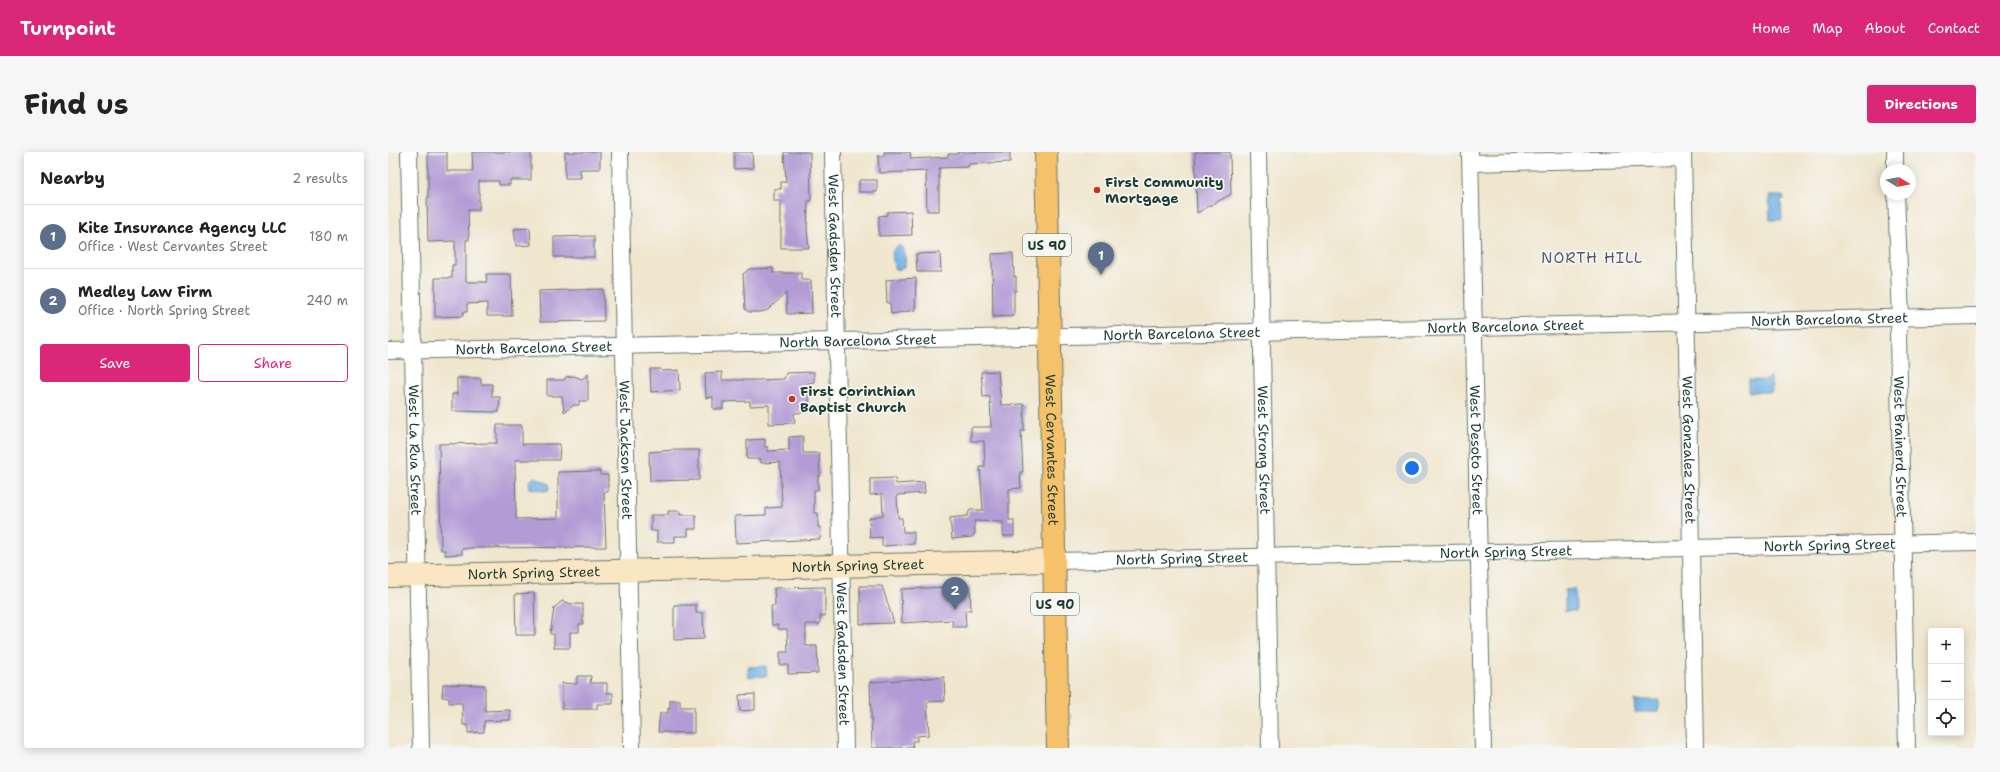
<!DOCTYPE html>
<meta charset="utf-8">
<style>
:root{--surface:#fff;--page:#f6f6f6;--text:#222;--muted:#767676;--line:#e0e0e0;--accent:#db2777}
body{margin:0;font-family:"Shantell Sans",sans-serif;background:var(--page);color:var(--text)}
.controls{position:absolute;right:12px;bottom:12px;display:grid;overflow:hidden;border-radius:4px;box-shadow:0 2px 10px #0003}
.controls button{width:36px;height:36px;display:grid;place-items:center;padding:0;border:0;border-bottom:1px solid var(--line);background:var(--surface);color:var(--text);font:20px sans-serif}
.compass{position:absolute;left:1492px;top:12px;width:36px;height:36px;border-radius:50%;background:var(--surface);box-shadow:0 2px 10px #0003;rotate:100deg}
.you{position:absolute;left:1024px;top:316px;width:14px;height:14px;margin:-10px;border:3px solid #fff;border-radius:50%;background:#1a73e8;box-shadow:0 0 0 6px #1a73e833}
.badge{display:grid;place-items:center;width:26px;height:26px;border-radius:50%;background:var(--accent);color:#fff;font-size:13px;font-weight:700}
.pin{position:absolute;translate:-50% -33px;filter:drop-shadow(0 1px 2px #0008)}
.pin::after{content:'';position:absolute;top:21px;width:14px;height:12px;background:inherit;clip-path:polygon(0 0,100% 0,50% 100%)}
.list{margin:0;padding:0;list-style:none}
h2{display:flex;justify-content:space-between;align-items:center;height:52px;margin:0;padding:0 16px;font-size:17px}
h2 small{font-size:13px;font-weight:400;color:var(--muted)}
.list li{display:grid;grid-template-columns:26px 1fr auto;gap:12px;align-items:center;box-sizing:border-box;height:64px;padding:0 16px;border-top:1px solid var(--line)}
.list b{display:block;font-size:15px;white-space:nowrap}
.list p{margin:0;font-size:13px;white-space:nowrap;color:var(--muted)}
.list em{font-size:13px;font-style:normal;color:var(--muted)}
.actions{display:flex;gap:8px;padding:12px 16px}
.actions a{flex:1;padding:9px 0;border:1px solid var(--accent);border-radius:4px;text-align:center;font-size:14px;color:var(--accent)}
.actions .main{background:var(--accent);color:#fff}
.icon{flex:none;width:22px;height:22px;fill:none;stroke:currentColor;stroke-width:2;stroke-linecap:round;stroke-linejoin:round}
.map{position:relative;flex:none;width:1588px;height:596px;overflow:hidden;border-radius:4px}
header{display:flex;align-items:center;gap:24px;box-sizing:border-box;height:56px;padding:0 20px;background:var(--accent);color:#fff}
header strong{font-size:19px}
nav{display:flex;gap:22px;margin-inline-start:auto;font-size:14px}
.intro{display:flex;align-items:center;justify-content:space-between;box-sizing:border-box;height:96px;padding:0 24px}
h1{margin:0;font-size:28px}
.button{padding:10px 18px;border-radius:4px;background:var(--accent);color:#fff;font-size:14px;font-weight:700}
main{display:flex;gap:24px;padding:0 24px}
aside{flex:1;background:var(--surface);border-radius:4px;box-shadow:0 2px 10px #0003}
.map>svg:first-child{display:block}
.water{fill:#6eb0e3;stroke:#46768c}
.building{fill:#b39bd5}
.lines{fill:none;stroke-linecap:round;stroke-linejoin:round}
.street-casing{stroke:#68786a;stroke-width:18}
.secondary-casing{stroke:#68786a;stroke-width:24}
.primary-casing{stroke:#68786a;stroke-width:24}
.street{stroke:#fff;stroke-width:16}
.secondary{stroke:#fbe6c4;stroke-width:22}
.primary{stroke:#f5c16b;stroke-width:22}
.poi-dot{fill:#c8321e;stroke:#f6f6f2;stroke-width:1.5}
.labels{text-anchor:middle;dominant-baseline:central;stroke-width:3.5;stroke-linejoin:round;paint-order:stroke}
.shield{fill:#f6f6f2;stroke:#60746d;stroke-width:1}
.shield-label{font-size:13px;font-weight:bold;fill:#1f3d34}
.poi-label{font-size:14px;font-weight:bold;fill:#1f3d34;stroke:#f6f6f2;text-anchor:start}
.street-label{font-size:14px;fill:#1f3d34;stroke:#f6f6f2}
.neighbourhood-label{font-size:15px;letter-spacing:1px;fill:#535e6c;stroke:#f6f6f2}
</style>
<header>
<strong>Turnpoint</strong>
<nav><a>Home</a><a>Map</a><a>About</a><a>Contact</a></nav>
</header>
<div class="intro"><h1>Find us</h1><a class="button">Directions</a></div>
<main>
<aside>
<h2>Nearby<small>2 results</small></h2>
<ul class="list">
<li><span class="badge" style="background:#5c6f8a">1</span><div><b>Kite Insurance Agency LLC</b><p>Office · West Cervantes Street</p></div><em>180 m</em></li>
<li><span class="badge" style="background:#5c6f8a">2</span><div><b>Medley Law Firm</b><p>Office · North Spring Street</p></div><em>240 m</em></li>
</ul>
<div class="actions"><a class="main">Save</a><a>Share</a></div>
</aside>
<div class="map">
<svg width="1588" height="596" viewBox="0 0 1588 596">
<rect width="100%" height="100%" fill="#f6f6f2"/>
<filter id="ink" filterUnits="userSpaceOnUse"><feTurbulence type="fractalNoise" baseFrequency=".025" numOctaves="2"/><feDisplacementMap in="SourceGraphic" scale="8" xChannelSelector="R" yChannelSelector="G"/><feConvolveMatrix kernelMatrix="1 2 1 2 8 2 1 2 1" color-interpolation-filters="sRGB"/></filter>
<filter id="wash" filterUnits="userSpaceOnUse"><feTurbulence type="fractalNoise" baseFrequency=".012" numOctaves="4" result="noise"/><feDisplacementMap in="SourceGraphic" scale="16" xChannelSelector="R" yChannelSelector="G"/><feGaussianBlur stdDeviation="0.9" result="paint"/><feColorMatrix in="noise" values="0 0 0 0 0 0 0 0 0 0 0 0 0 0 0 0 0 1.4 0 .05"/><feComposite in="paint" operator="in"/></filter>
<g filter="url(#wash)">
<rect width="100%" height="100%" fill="#f0e6ce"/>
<path class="water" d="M 1381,44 L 1395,44 L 1396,47 L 1393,48 L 1394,68 L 1382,68 Z
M 509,94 L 514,94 C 518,100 519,111 515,116 L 510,118 L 506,116 L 504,100 Z
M 1380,225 L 1383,225 L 1384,240 L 1360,240 L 1360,228 L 1378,228 Z
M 147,325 L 161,332 L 161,338 L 155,339 L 142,336 L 141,329 Z
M 1187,437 L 1188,459 L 1177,459 L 1177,438 Z
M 378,514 L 379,524 L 360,525 L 360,515 Z
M 1246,548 L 1271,548 L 1271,560 L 1247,560 Z"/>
<g id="blocks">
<path class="building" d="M 40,0 L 59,0 L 59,19 L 85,19 L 84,0 L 143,0 L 143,28 L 122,28 L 122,33 L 111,33 L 111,29 L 91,29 L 91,58 L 80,58 L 81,88 L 78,88 L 78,130 L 99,130 L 98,122 L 123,122 L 124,164 L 99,164 L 99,151 L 79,152 L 79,160 L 75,160 L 75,164 L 47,165 L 47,126 L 64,126 L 64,113 L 67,113 L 67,89 L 40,90 L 39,46 L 40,46 Z
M 177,0 L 212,0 L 212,17 L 192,17 L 193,26 L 177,26 Z
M 346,0 L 364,0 L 365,16 L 346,17 Z
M 396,0 L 422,0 L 423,48 L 420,49 L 419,79 L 421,96 L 393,96 L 393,49 L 386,49 L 386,37 L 393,37 L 393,30 L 398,30 Z
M 496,0 L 522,0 L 523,7 L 560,5 L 560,2 L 570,2 L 570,0 L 622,0 L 622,10 L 581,12 L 580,15 L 551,16 L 551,59 L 539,59 L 538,19 L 491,21 L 490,4 L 496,4 Z
M 807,0 L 842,0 L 843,42 L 809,61 Z
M 471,28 L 489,28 L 489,40 L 471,40 Z
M 523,59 L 524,83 L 491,84 L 491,64 L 499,63 L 499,60 Z
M 142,76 L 143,93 L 128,94 L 126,77 Z
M 206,84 L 206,105 L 166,105 L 166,85 Z
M 552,101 L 553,120 L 529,120 L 528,102 Z
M 625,101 L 626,125 L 628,124 L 628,139 L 626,139 L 626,164 L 605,165 L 604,102 Z
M 385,116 L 385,121 L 413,121 L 413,128 L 423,128 L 424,161 L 399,162 L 398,141 L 380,158 L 373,160 L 361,160 L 357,157 L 355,122 L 361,117 Z
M 528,126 L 527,158 L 503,162 L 502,151 L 499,151 L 498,128 Z
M 215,137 L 216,169 L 152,170 L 151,139 Z
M 262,217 L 273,217 L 274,219 L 291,218 L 292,238 L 263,240 Z
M 610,219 L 613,253 L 636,252 L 636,279 L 633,279 L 635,320 L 632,320 L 633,336 L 621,337 L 621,368 L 626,368 L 626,384 L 615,384 L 615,370 L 586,369 L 587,381 L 584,385 L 564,387 L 562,366 L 579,364 L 582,358 L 595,358 L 592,315 L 597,315 L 596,289 L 583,289 L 583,275 L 603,275 L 602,244 L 595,245 L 593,220 Z
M 334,220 L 334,228 L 370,228 L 396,227 L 398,221 L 426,220 L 426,230 L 421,231 L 421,260 L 406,261 L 407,271 L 381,272 L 381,253 L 362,254 L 362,249 L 335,250 L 335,257 L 325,257 L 325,245 L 318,246 L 317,221 Z
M 200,222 L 200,249 L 191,249 L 191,253 L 186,253 L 176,260 L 174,244 L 159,244 L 159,228 L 176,228 L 178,225 L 186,224 L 194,227 Z
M 69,226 L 93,226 L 93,232 L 104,232 L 104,245 L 112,245 L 111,260 L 64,259 L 64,242 L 69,242 Z
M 109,273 L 134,273 L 134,292 L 172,292 L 171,308 L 127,308 L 128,367 L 170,366 L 170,320 L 212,319 L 212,323 L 220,323 L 220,340 L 216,340 L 218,395 L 82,396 L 74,397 L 74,402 L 57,403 L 57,398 L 53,398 L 51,292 L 109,291 Z
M 415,284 L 415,301 L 431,301 L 432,324 L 430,324 L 430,338 L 426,338 L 426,361 L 430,361 L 430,375 L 433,376 L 432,387 L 348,391 L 347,364 L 378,363 L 378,356 L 394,355 L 392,310 L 373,311 L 373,307 L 359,307 L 359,288 L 377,287 L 377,295 L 380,295 L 380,299 L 401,298 L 401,285 Z
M 286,298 L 311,298 L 311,328 L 262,329 L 261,300 Z
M 507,326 L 508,332 L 536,330 L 537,341 L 509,343 L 510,366 L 514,366 L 515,380 L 526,380 L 526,392 L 494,394 L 494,385 L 482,386 L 481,366 L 495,363 L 494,342 L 482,343 L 482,327 Z
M 280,359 L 292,359 L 292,363 L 308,363 L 308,377 L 300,377 L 300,384 L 287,384 L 287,390 L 269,390 L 269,379 L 263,379 L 263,363 L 280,363 Z
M 472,434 L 494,434 L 506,471 L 472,472 Z
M 582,434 L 583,458 L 577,458 L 578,475 L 565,475 L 564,468 L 514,471 L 513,437 Z
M 437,435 L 437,464 L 432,464 L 432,472 L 418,472 L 418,494 L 429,494 L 430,521 L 400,522 L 400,513 L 392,513 L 392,500 L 400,500 L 399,477 L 390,477 L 390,473 L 384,473 L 383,454 L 387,454 L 386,436 Z
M 146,441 L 147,483 L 128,483 L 127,442 Z
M 174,449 L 184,452 L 195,452 L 195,472 L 191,472 L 191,480 L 182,480 L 182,496 L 166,496 L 166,482 L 162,482 L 166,456 Z
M 286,453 L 308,453 L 308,461 L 315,461 L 316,487 L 286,488 Z
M 189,524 L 203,524 L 202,531 L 219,531 L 219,541 L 225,541 L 225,552 L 209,552 L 209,557 L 174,557 L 174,531 L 189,532 Z
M 556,525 L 557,549 L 539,550 L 541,583 L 529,584 L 529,589 L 524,589 L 525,596 L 484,596 L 482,530 Z
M 55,532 L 97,533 L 97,559 L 122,558 L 122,568 L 96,569 L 96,580 L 80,581 L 80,573 L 75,573 L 74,551 L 61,551 L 61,546 L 54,545 Z
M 367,542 L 367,558 L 352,559 L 351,543 Z
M 282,548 L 292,548 L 292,555 L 306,555 L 306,581 L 270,580 L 272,561 L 280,561 L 280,556 L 282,557 Z"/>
</g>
</g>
<g filter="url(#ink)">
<use href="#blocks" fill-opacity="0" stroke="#68786a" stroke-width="1"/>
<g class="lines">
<defs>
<g id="street">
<path id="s1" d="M 21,0 L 33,596"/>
<path id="s2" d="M 232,0 L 244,596"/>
<path id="s3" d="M 445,0 L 457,596"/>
<path id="s4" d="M 870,0 L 882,596"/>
<path id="s5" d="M 1082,0 L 1095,596"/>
<path id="s6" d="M 1295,0 L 1307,596"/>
<path d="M 1507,0 L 1507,18"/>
<path d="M 1083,11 L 1295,6"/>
<path id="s7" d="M 1508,42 L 1513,166 L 1510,183 L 1519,596"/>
<path id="s8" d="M 0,199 L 1588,164"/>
<path id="s9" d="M 666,409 L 1588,390"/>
</g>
<g id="secondary">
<path id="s10" d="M 0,424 L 666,409"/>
</g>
<g id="primary">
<path id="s11" d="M 658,0 L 670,596"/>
</g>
</defs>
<use href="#street" class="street-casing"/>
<use href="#secondary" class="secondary-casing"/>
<use href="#primary" class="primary-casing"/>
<use href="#street" class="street"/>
<use href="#secondary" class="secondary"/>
<use href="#primary" class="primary"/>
</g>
</g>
<g class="poi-dot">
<circle cx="709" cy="38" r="4"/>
<circle cx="404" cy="247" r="4"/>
</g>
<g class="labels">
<g class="shield">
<rect x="635" y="82" width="48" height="22" rx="3"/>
<rect x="643" y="441" width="48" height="22" rx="3"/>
</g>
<g class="shield-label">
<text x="659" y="93">US 90</text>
<text x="667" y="452">US 90</text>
</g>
<g class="poi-label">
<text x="717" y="30">First Community<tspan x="717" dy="16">Mortgage</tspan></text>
<text x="412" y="239">First Corinthian<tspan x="412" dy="16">Baptist Church</tspan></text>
</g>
<g class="street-label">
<text stroke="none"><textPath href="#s3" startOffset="94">West Gadsden Street</textPath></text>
<text stroke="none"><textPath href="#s8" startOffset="1442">North Barcelona Street</textPath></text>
<text stroke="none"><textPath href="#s8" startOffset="1118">North Barcelona Street</textPath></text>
<text stroke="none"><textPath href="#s8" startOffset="794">North Barcelona Street</textPath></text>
<text stroke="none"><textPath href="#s8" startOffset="470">North Barcelona Street</textPath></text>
<text stroke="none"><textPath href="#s8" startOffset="146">North Barcelona Street</textPath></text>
<text stroke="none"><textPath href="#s7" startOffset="253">West Brainerd Street</textPath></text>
<text stroke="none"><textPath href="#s1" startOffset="298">West La Rua Street</textPath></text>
<text stroke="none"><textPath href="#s2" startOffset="298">West Jackson Street</textPath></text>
<text stroke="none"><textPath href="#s11" startOffset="298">West Cervantes Street</textPath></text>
<text stroke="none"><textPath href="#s4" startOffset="298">West Strong Street</textPath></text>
<text stroke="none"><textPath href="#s5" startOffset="298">West Desoto Street</textPath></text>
<text stroke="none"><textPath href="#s6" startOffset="298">West Gonzalez Street</textPath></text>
<text stroke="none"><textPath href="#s9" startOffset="776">North Spring Street</textPath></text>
<text stroke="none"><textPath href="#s9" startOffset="452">North Spring Street</textPath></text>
<text stroke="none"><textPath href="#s9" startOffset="128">North Spring Street</textPath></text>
<text stroke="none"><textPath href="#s10" startOffset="470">North Spring Street</textPath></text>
<text stroke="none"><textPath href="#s10" startOffset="146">North Spring Street</textPath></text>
<text stroke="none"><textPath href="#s3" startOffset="502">West Gadsden Street</textPath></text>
</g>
<g class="neighbourhood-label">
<text x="1204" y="106">NORTH HILL</text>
</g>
</g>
</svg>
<div class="controls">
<button>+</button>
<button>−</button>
<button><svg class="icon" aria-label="locate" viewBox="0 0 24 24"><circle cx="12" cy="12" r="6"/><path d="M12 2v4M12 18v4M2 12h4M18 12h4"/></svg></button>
</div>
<svg class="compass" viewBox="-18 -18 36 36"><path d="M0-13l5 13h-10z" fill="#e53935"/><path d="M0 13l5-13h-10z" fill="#767676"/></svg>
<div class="you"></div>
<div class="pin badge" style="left:713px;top:123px;background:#5c6f8a">1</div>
<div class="pin badge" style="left:567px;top:458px;background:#5c6f8a">2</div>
</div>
</main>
